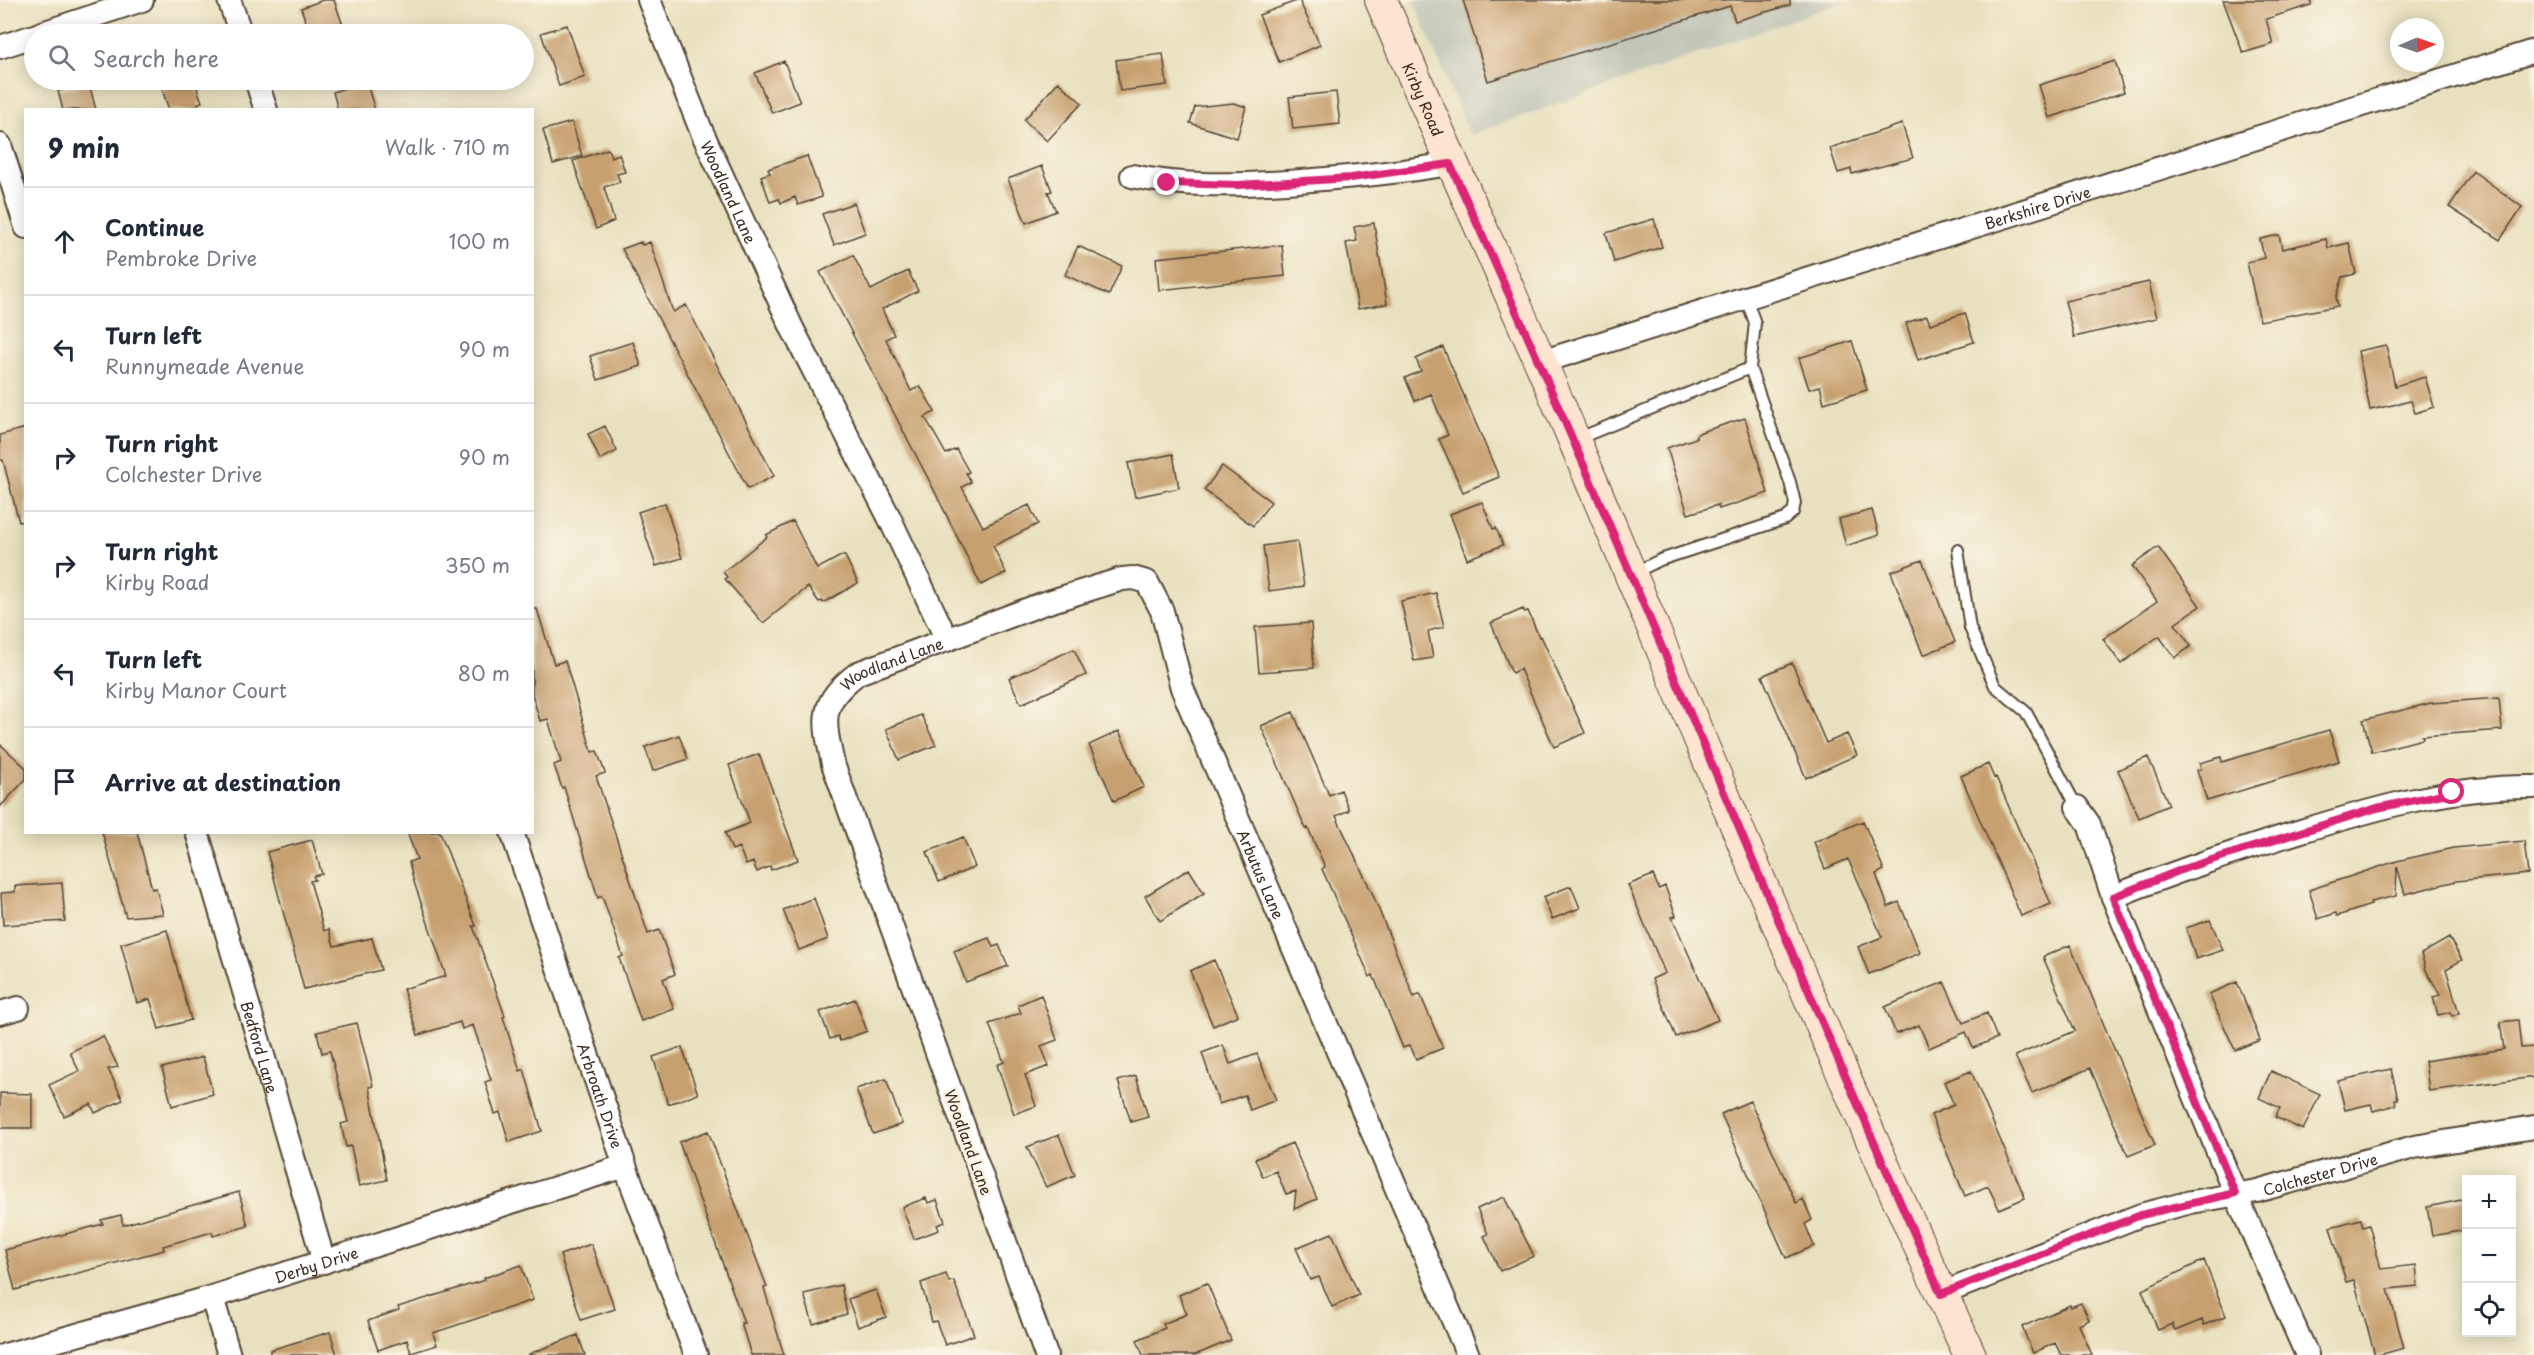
<!DOCTYPE html>
<meta charset="utf-8">
<style>
:root{--surface:#fff;--page:#f2f2f3;--text:#1f2937;--muted:#747a83;--line:#e0e1e3}
body{margin:0;font-family:"Playpen Sans",sans-serif;background:var(--page);color:var(--text)}
.controls{position:absolute;right:18px;bottom:18px;display:grid;overflow:hidden;border-radius:0px;box-shadow:0 3px 15px #0003}
.controls button{width:54px;height:54px;display:grid;place-items:center;padding:0;border:0;border-bottom:2px solid var(--line);background:var(--surface);color:var(--text);font:30px sans-serif}
.compass{position:absolute;left:2390px;top:18px;width:54px;height:54px;border-radius:50%;background:var(--surface);box-shadow:0 3px 15px #0003;rotate:88deg}
.stop{position:absolute;width:18px;height:18px;margin:-14px;border:4px solid #db2777;border-radius:50%;background:#fff}
.stop.end{background:#db2777;border-color:#fff;box-shadow:0 2px 6px #0008}
.list{margin:0;padding:0;list-style:none}
h2{display:flex;justify-content:space-between;align-items:center;height:78px;margin:0;padding:0 24px;font-size:26px}
h2 small{font-size:20px;font-weight:400;color:var(--muted)}
.list li{display:grid;grid-template-columns:39px 1fr auto;gap:18px;align-items:center;box-sizing:border-box;height:108px;padding:0 24px;border-top:2px solid var(--line)}
.list b{display:block;font-size:22px;white-space:nowrap}
.list p{margin:0;font-size:20px;white-space:nowrap;color:var(--muted)}
.list em{font-size:20px;font-style:normal;color:var(--muted)}
.icon{flex:none;width:33px;height:33px;fill:none;stroke:currentColor;stroke-width:2;stroke-linecap:round;stroke-linejoin:round}
.map{position:relative;flex:none;width:2534px;height:1355px;overflow:hidden}
.search{position:absolute;background:var(--surface);box-shadow:0 3px 15px #0003;left:24px;top:24px;width:510px;height:66px;display:flex;align-items:center;gap:15px;box-sizing:border-box;padding:0 21px;border-radius:33px;color:var(--muted);font-size:22px}
.panel{position:absolute;background:var(--surface);box-shadow:0 3px 15px #0003;left:24px;top:108px;width:510px;height:726px;border-radius:0px}
.map>svg:first-child{display:block}
.industrial{fill:#c2c6b9}
.building{fill:#c7a070}
.lines{fill:none;stroke-linecap:round;stroke-linejoin:round}
.service-casing{stroke:#554536;stroke-width:14}
.minor-casing{stroke:#554536;stroke-width:26}
.secondary-casing{stroke:#554536;stroke-width:34}
.service{stroke:#fff;stroke-width:10}
.minor{stroke:#fff;stroke-width:22}
.secondary{stroke:#fde4d0;stroke-width:32}
.route{stroke:#db2777;stroke-width:8}
.labels{text-anchor:middle;dominant-baseline:central;stroke-width:6;stroke-linejoin:round;paint-order:stroke}
.street-label{font-size:15px;fill:#3b2a1e;stroke:#fcf5e5}
</style>
<div class="map">
<svg width="2534" height="1355" viewBox="0 0 2534 1355">
<rect width="100%" height="100%" fill="#fcf5e5"/>
<filter id="ink" filterUnits="userSpaceOnUse"><feTurbulence type="fractalNoise" baseFrequency=".0167" numOctaves="2"/><feDisplacementMap in="SourceGraphic" scale="12" xChannelSelector="R" yChannelSelector="G"/><feConvolveMatrix kernelMatrix="1 2 1 2 8 2 1 2 1" color-interpolation-filters="sRGB"/></filter>
<filter id="wash" filterUnits="userSpaceOnUse"><feTurbulence type="fractalNoise" baseFrequency=".008" numOctaves="4" result="noise"/><feDisplacementMap in="SourceGraphic" scale="24" xChannelSelector="R" yChannelSelector="G"/><feGaussianBlur stdDeviation="1.35" result="paint"/><feColorMatrix in="noise" values="0 0 0 0 0 0 0 0 0 0 0 0 0 0 0 0 0 1.4 0 .05"/><feComposite in="paint" operator="in"/></filter>
<g filter="url(#wash)">
<rect width="100%" height="100%" fill="#e8e1bf"/>
<path class="industrial" d="M 1413,0 L 1848,0 L 1470,135 Z"/>
<g id="blocks">
<path class="building" d="M 323,0 L 334,0 L 346,34 L 310,34 L 301,8 Z
M 1299,0 L 1320,45 L 1279,62 L 1259,15 Z
M 1463,0 L 1790,0 L 1790,5 L 1735,21 L 1730,6 L 1488,81 Z
M 2223,0 L 2311,0 L 2311,5 L 2266,19 L 2273,44 L 2243,53 Z
M 567,25 L 585,77 L 559,86 L 541,33 Z
M 1163,54 L 1167,85 L 1120,91 L 1116,60 Z
M 784,61 L 800,102 L 772,113 L 755,73 Z
M 2115,61 L 2124,92 L 2049,118 L 2039,85 Z
M 159,80 L 194,80 L 202,102 L 198,103 L 200,110 L 169,110 Z
M 366,81 L 375,110 L 338,110 L 333,92 Z
M 1058,82 L 1082,103 L 1047,141 L 1024,120 Z
M 89,83 L 96,110 L 63,110 L 58,91 Z
M 1336,92 L 1340,124 L 1293,129 L 1289,97 Z
M 1234,103 L 1246,107 L 1237,138 L 1190,123 L 1195,107 Z
M 572,122 L 582,156 L 553,164 L 543,130 Z
M 1902,124 L 1913,158 L 1852,174 L 1851,169 L 1838,173 L 1830,148 Z
M 608,149 L 611,157 L 619,154 L 625,172 L 617,174 L 620,182 L 604,187 L 614,221 L 596,229 L 573,161 Z
M 807,156 L 822,197 L 798,205 L 795,197 L 781,203 L 779,199 L 770,202 L 761,176 L 770,173 L 768,169 Z
M 1042,166 L 1052,191 L 1048,192 L 1056,211 L 1026,223 L 1008,179 Z
M 2473,171 L 2522,207 L 2500,240 L 2449,207 Z
M 854,203 L 865,233 L 834,245 L 822,214 Z
M 1654,219 L 1662,247 L 1614,262 L 1606,233 Z
M 1374,223 L 1387,304 L 1358,309 L 1346,243 L 1357,241 L 1354,227 Z
M 2279,235 L 2282,249 L 2326,239 L 2328,248 L 2349,243 L 2356,274 L 2343,277 L 2336,298 L 2338,306 L 2260,321 L 2247,262 L 2264,258 L 2260,239 Z
M 641,242 L 642,245 L 650,242 L 673,312 L 686,305 L 774,476 L 748,489 L 622,249 Z
M 1282,245 L 1285,276 L 1159,290 L 1156,258 Z
M 1078,246 L 1122,266 L 1109,295 L 1065,275 Z
M 853,255 L 871,290 L 908,271 L 918,291 L 882,309 L 894,335 L 886,339 L 911,391 L 920,386 L 935,412 L 925,417 L 946,454 L 956,449 L 969,472 L 966,473 L 971,482 L 962,487 L 983,527 L 1029,505 L 1038,524 L 993,546 L 1006,573 L 981,585 L 930,482 L 820,272 Z
M 2149,282 L 2157,318 L 2074,337 L 2065,301 Z
M 1965,313 L 1974,342 L 1918,360 L 1906,323 L 1927,316 L 1930,324 Z
M 1852,341 L 1867,390 L 1824,403 L 1820,386 L 1809,389 L 1799,358 Z
M 633,342 L 641,366 L 598,380 L 590,356 Z
M 2386,345 L 2395,386 L 2425,377 L 2434,407 L 2415,413 L 2411,401 L 2370,410 L 2358,351 Z
M 1443,347 L 1499,477 L 1463,492 L 1439,439 L 1448,435 L 1431,394 L 1415,401 L 1405,378 L 1421,371 L 1416,359 Z
M 1745,418 L 1768,493 L 1719,509 L 1718,505 L 1688,514 L 1667,448 L 1696,438 L 1696,435 L 1701,432 Z
M 605,426 L 617,451 L 600,460 L 588,434 Z
M 26,428 L 26,521 L 19,522 L 3,460 L 0,460 L 0,435 Z
M 1173,454 L 1179,488 L 1135,497 L 1128,463 Z
M 1222,466 L 1271,502 L 1253,526 L 1204,490 Z
M 1482,502 L 1493,529 L 1496,528 L 1503,545 L 1467,559 L 1450,514 Z
M 665,503 L 682,558 L 656,566 L 638,512 Z
M 1872,510 L 1879,535 L 1846,546 L 1839,519 Z
M 793,521 L 817,569 L 841,556 L 845,556 L 858,583 L 823,603 L 822,601 L 819,602 L 808,587 L 763,623 L 725,579 L 727,577 L 723,572 L 767,537 L 766,535 Z
M 1297,541 L 1304,586 L 1269,591 L 1263,546 Z
M 2158,547 L 2200,606 L 2175,624 L 2191,646 L 2175,658 L 2159,636 L 2121,664 L 2103,639 L 2157,601 L 2132,566 Z
M 1922,560 L 1955,642 L 1923,655 L 1891,572 Z
M 1436,593 L 1444,627 L 1428,631 L 1433,658 L 1414,661 L 1401,601 Z
M 532,609 L 537,609 L 554,664 L 565,661 L 592,752 L 597,751 L 605,773 L 596,776 L 648,934 L 659,930 L 675,974 L 663,979 L 674,1009 L 641,1021 L 619,958 L 623,956 L 602,896 L 598,898 L 564,787 L 562,788 L 554,765 L 561,762 L 548,719 L 540,721 L 532,694 Z
M 1523,609 L 1525,612 L 1528,611 L 1539,637 L 1541,636 L 1585,733 L 1554,747 L 1520,669 L 1512,673 L 1491,623 Z
M 1311,623 L 1314,668 L 1259,672 L 1255,627 Z
M 1074,649 L 1086,675 L 1021,704 L 1009,678 Z
M 1792,663 L 1826,743 L 1847,734 L 1857,755 L 1806,778 L 1762,676 Z
M 2499,698 L 2502,730 L 2422,736 L 2423,739 L 2372,752 L 2363,720 L 2431,703 Z
M 1293,712 L 1329,795 L 1341,790 L 1349,810 L 1336,816 L 1373,895 L 1414,997 L 1420,994 L 1443,1048 L 1416,1059 L 1410,1045 L 1403,1048 L 1373,975 L 1370,977 L 1322,869 L 1325,867 L 1308,828 L 1306,829 L 1261,726 Z
M 921,715 L 936,745 L 899,760 L 886,729 Z
M 2329,730 L 2339,761 L 2207,801 L 2197,770 L 2201,769 L 2200,763 L 2221,757 L 2222,762 Z
M 1119,731 L 1144,787 L 1114,801 L 1089,745 Z
M 679,735 L 688,759 L 653,771 L 645,747 Z
M 0,744 L 26,768 L 26,779 L 0,807 Z
M 759,754 L 798,860 L 771,870 L 770,866 L 757,872 L 753,862 L 746,865 L 739,847 L 732,850 L 725,833 L 750,823 L 729,765 Z
M 2148,757 L 2169,805 L 2139,818 L 2118,770 Z
M 1988,764 L 1994,778 L 1996,777 L 2051,904 L 2021,916 L 1961,776 Z
M 1863,821 L 1884,870 L 1876,874 L 1888,907 L 1899,902 L 1920,953 L 1869,974 L 1858,947 L 1882,937 L 1858,881 L 1848,859 L 1825,869 L 1814,842 Z
M 102,832 L 137,832 L 152,889 L 156,888 L 163,914 L 126,917 Z
M 407,832 L 440,832 L 476,926 L 473,926 L 505,1016 L 503,1017 L 520,1071 L 524,1069 L 542,1131 L 509,1142 L 500,1112 L 495,1114 L 485,1082 L 491,1080 L 473,1025 L 462,1029 L 460,1022 L 418,1035 L 403,989 L 446,976 L 413,879 L 409,862 L 417,859 Z
M 963,837 L 975,867 L 939,882 L 927,852 Z
M 312,840 L 322,874 L 313,876 L 315,880 L 310,881 L 324,931 L 329,929 L 334,946 L 372,938 L 381,970 L 304,989 L 267,852 Z
M 2524,841 L 2528,874 L 2456,881 L 2405,894 L 2397,866 L 2396,896 L 2370,902 L 2371,905 L 2337,916 L 2336,913 L 2318,919 L 2309,890 L 2397,861 L 2454,848 Z
M 1189,869 L 1204,893 L 1160,921 L 1145,896 Z
M 1653,875 L 1659,889 L 1665,886 L 1676,916 L 1672,917 L 1718,1020 L 1676,1037 L 1652,979 L 1665,973 L 1628,885 Z
M 62,883 L 65,921 L 3,925 L 1,893 L 15,892 L 15,886 Z
M 1571,886 L 1580,908 L 1552,919 L 1543,897 Z
M 814,898 L 828,939 L 799,950 L 783,910 Z
M 2210,920 L 2223,950 L 2196,959 L 2186,928 Z
M 167,930 L 191,1020 L 159,1029 L 150,999 L 137,1003 L 121,944 Z
M 989,938 L 993,947 L 999,945 L 1008,966 L 966,982 L 954,951 Z
M 2449,938 L 2462,960 L 2446,969 L 2459,1013 L 2452,1016 L 2450,1012 L 2438,1015 L 2433,997 L 2440,995 L 2426,970 L 2421,954 Z
M 2070,945 L 2155,1145 L 2128,1156 L 2090,1068 L 2032,1093 L 2015,1056 L 2075,1031 L 2043,957 Z
M 1214,960 L 1238,1015 L 1213,1026 L 1190,971 Z
M 1944,982 L 1963,1023 L 1987,1013 L 1997,1038 L 1973,1048 L 1966,1032 L 1929,1048 L 1919,1025 L 1896,1034 L 1885,1007 Z
M 2237,982 L 2260,1040 L 2235,1050 L 2209,994 Z
M 1041,995 L 1057,1040 L 1041,1046 L 1049,1066 L 1025,1075 L 1036,1106 L 1014,1114 L 997,1065 L 1004,1062 L 989,1024 L 1021,1013 L 1018,1005 Z
M 855,999 L 867,1031 L 840,1041 L 838,1036 L 830,1039 L 820,1012 Z
M 2518,1020 L 2521,1048 L 2534,1047 L 2534,1077 L 2429,1091 L 2425,1061 L 2504,1049 L 2500,1022 Z
M 357,1023 L 373,1086 L 369,1087 L 387,1180 L 359,1186 L 351,1146 L 346,1147 L 341,1124 L 348,1122 L 330,1051 L 322,1053 L 317,1032 Z
M 103,1036 L 118,1067 L 108,1069 L 123,1100 L 95,1113 L 91,1104 L 64,1116 L 49,1085 L 79,1071 L 70,1052 Z
M 1223,1045 L 1230,1064 L 1257,1054 L 1276,1100 L 1250,1110 L 1245,1095 L 1219,1104 L 1202,1053 Z
M 682,1047 L 698,1094 L 668,1104 L 653,1057 Z
M 203,1057 L 213,1094 L 172,1106 L 162,1068 Z
M 2391,1069 L 2398,1099 L 2395,1099 L 2396,1105 L 2373,1111 L 2371,1104 L 2345,1110 L 2338,1081 Z
M 1971,1071 L 2025,1198 L 1999,1209 L 1988,1186 L 1965,1196 L 1931,1115 L 1954,1105 L 1944,1082 Z
M 2271,1071 L 2320,1094 L 2303,1130 L 2275,1117 L 2280,1108 L 2259,1098 Z
M 1136,1076 L 1148,1117 L 1131,1122 L 1118,1081 Z
M 886,1079 L 902,1124 L 873,1134 L 856,1089 Z
M 0,1093 L 32,1094 L 32,1128 L 0,1128 Z
M 1750,1101 L 1796,1203 L 1803,1199 L 1812,1220 L 1805,1224 L 1814,1246 L 1786,1258 L 1721,1114 Z
M 708,1131 L 767,1287 L 764,1288 L 784,1355 L 751,1355 L 741,1323 L 744,1323 L 679,1142 Z
M 1059,1135 L 1075,1175 L 1046,1187 L 1027,1147 Z
M 1292,1143 L 1317,1199 L 1294,1209 L 1296,1191 L 1286,1194 L 1276,1171 L 1263,1177 L 1255,1159 Z
M 239,1192 L 248,1226 L 213,1236 L 212,1232 L 163,1246 L 164,1250 L 15,1290 L 5,1250 L 103,1224 L 101,1220 L 121,1215 L 123,1225 Z
M 1504,1197 L 1534,1256 L 1500,1271 L 1484,1236 L 1488,1234 L 1477,1209 Z
M 926,1198 L 928,1203 L 937,1200 L 945,1222 L 937,1225 L 939,1230 L 914,1239 L 902,1207 Z
M 2466,1199 L 2466,1230 L 2432,1236 L 2427,1207 Z
M 2361,1219 L 2363,1227 L 2369,1225 L 2381,1269 L 2416,1265 L 2418,1286 L 2388,1289 L 2404,1348 L 2379,1355 L 2375,1355 L 2354,1280 L 2346,1282 L 2330,1227 Z
M 1332,1233 L 1359,1295 L 1332,1307 L 1319,1277 L 1310,1280 L 1296,1248 Z
M 591,1244 L 615,1309 L 581,1320 L 560,1255 Z
M 2204,1260 L 2226,1316 L 2204,1325 L 2202,1320 L 2175,1331 L 2172,1324 L 2158,1330 L 2142,1290 Z
M 521,1265 L 533,1300 L 433,1333 L 437,1345 L 411,1353 L 407,1340 L 378,1350 L 368,1321 L 399,1310 L 398,1307 L 485,1280 L 484,1278 Z
M 946,1274 L 949,1282 L 954,1281 L 974,1335 L 945,1345 L 936,1321 L 932,1322 L 921,1283 Z
M 1207,1283 L 1231,1340 L 1195,1355 L 1143,1355 L 1137,1340 L 1165,1328 L 1163,1324 L 1187,1314 L 1179,1295 Z
M 841,1285 L 847,1314 L 813,1324 L 804,1294 Z
M 876,1290 L 886,1317 L 858,1327 L 848,1299 Z
M 2081,1303 L 2089,1320 L 2079,1325 L 2092,1355 L 2061,1355 L 2055,1343 L 2033,1353 L 2022,1327 L 2070,1305 L 2071,1307 Z
M 330,1332 L 337,1355 L 270,1355 L 270,1350 Z
M 578,1335 L 585,1355 L 529,1355 L 529,1354 Z"/>
</g>
</g>
<g filter="url(#ink)">
<use href="#blocks" fill-opacity="0" stroke="#554536" stroke-width="1.5"/>
<g class="lines">
<defs>
<path id="service" d="M 1577,439 L 1750,368
M 1958,550 L 1970,628 L 1995,686 L 2026,712 L 2077,807
M 1634,573 L 1660,560 L 1785,519 L 1793,512 L 1795,503 L 1790,482 L 1750,368 L 1755,323 L 1746,298"/>
<g id="minor">
<path d="M 229,0 L 241,34"/>
<path id="s1" d="M 649,0 L 701,130 L 792,328 L 889,517 L 947,640"/>
<path d="M 39,34 L 142,0"/>
<path d="M 0,47 L 34,36"/>
<path d="M 256,80 L 266,110"/>
<path d="M 0,145 L 26,227"/>
<path d="M 1132,176 C 1184,187 1234,185 1287,182 C 1342,178 1396,173 1450,164"/>
<path id="s2" d="M 1541,362 L 2534,51"/>
<path d="M 2077,807 L 2089,824 L 2113,897 L 2235,1193 L 2307,1355"/>
<path id="s3" d="M 197,832 L 324,1262"/>
<path id="s4" d="M 512,832 L 625,1166 L 696,1355"/>
<path d="M 2113,897 C 2173,872 2235,852 2298,832 C 2376,808 2451,786 2534,787"/>
<path d="M 0,1013 L 18,1008"/>
<path id="s5" d="M 1941,1294 L 2141,1215 L 2191,1202 L 2257,1191 L 2414,1147 L 2534,1127"/>
<path d="M 212,1297 L 229,1355"/>
<path id="s6" d="M 5,1355 L 212,1297 L 625,1166"/>
<path id="s7" d="M 1046,1355 L 833,764 C 823,718 819,703 858,673 L 1042,604 L 1122,579 L 1133,578 L 1147,582 L 1162,611 L 1182,688 L 1468,1355"/>
</g>
<g id="secondary">
<path id="s8" d="M 1381,0 C 1444,148 1512,294 1575,442 C 1704,747 1829,1055 1970,1355"/>
</g>
</defs>
<use href="#service" class="service-casing"/>
<use href="#minor" class="minor-casing"/>
<use href="#secondary" class="secondary-casing"/>
<use href="#service" class="service"/>
<use href="#minor" class="minor"/>
<use href="#secondary" class="secondary"/>
</g>
</g>
<g class="lines" filter="url(#ink)">
<path class="route" d="M 1167,183 L 1238,185 L 1351,178 L 1450,164 C 1621,538 1773,919 1941,1294 L 2141,1215 L 2235,1193 L 2113,897 L 2186,868 L 2377,808 L 2452,792"/>
</g>
<g class="labels">
<g class="street-label">
<text stroke="none"><textPath href="#s8" startOffset="108">Kirby Road</textPath></text>
<text stroke="none"><textPath href="#s1" startOffset="208">Woodland Lane</textPath></text>
<text stroke="none"><textPath href="#s2" startOffset="520">Berkshire Drive</textPath></text>
<text stroke="none"><textPath href="#s7" startOffset="766">Woodland Lane</textPath></text>
<text stroke="none"><textPath href="#s7" startOffset="1352">Arbutus Lane</textPath></text>
<text stroke="none"><textPath href="#s3" startOffset="224">Bedford Lane</textPath></text>
<text stroke="none"><textPath href="#s4" startOffset="278">Arbroath Drive</textPath></text>
<text transform="translate(969 1142) rotate(70)">Woodland Lane</text>
<text stroke="none"><textPath href="#s5" startOffset="399">Colchester Drive</textPath></text>
<text stroke="none"><textPath href="#s6" startOffset="324">Derby Drive</textPath></text>
</g>
</g>
</svg>
<div class="controls">
<button>+</button>
<button>−</button>
<button><svg class="icon" aria-label="locate" viewBox="0 0 24 24"><circle cx="12" cy="12" r="6"/><path d="M12 2v4M12 18v4M2 12h4M18 12h4"/></svg></button>
</div>
<svg class="compass" viewBox="-18 -18 36 36"><path d="M0-13l5 13h-10z" fill="#e53935"/><path d="M0 13l5-13h-10z" fill="#747a83"/></svg>
<div class="stop" style="left:2452px;top:792px"></div>
<div class="stop end" style="left:1167px;top:183px"></div>
<div class="search"><svg class="icon" aria-label="search" viewBox="0 0 24 24"><circle cx="10" cy="10" r="6"/><path d="M15 15l6 6"/></svg>Search here</div>
<section class="panel">
<h2>9 min<small>Walk · 710 m</small></h2>
<ul class="list">
<li><svg class="icon" aria-label="ahead" viewBox="0 0 24 24"><path d="M12 20V5M6 11l6-6 6 6"/></svg><div><b>Continue</b><p>Pembroke Drive</p></div><em>100 m</em></li>
<li><svg class="icon" aria-label="left" viewBox="0 0 24 24"><path d="M17 20v-9H6M10 6l-5 5 5 5"/></svg><div><b>Turn left</b><p>Runnymeade Avenue</p></div><em>90 m</em></li>
<li><svg class="icon" aria-label="right" viewBox="0 0 24 24"><path d="M7 20v-9h11M14 6l5 5-5 5"/></svg><div><b>Turn right</b><p>Colchester Drive</p></div><em>90 m</em></li>
<li><svg class="icon" aria-label="right" viewBox="0 0 24 24"><path d="M7 20v-9h11M14 6l5 5-5 5"/></svg><div><b>Turn right</b><p>Kirby Road</p></div><em>350 m</em></li>
<li><svg class="icon" aria-label="left" viewBox="0 0 24 24"><path d="M17 20v-9H6M10 6l-5 5 5 5"/></svg><div><b>Turn left</b><p>Kirby Manor Court</p></div><em>80 m</em></li>
<li><svg class="icon" aria-label="arrive" viewBox="0 0 24 24"><path d="M6 21V4h12l-3 4 3 4H6"/></svg><div><b>Arrive at destination</b></div></li>
</ul>
</section>
</div>
